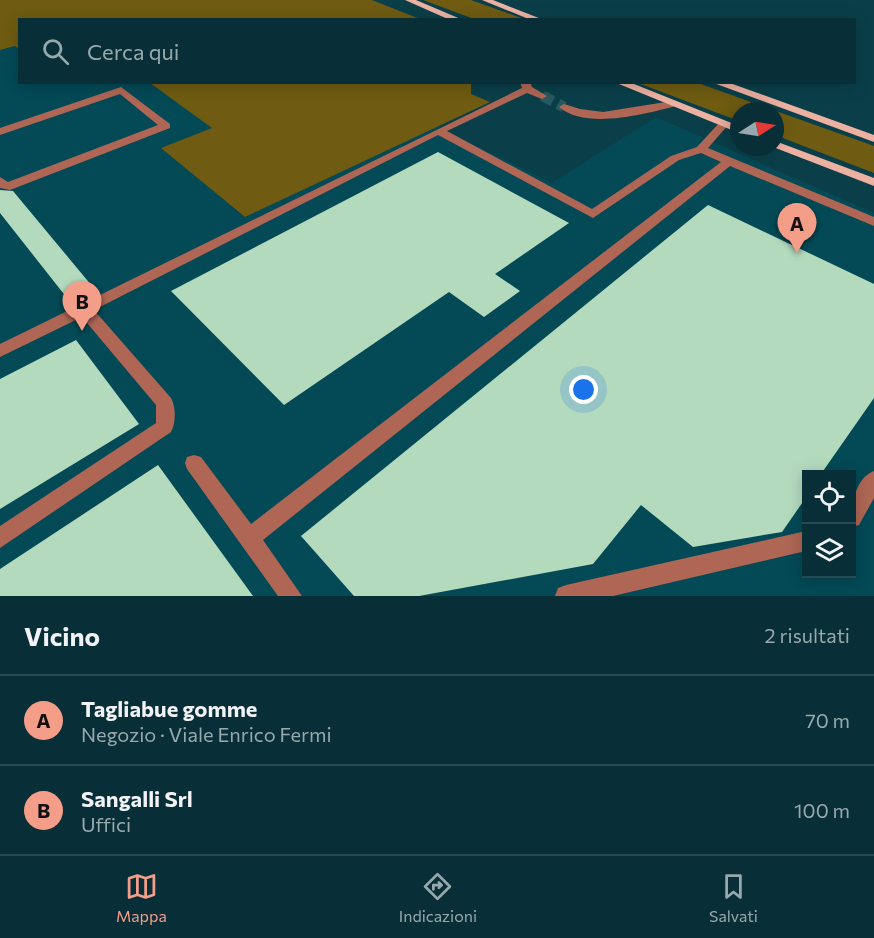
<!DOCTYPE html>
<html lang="it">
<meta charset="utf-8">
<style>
:root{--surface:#082f37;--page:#163b42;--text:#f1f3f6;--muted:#98a9ad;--line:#294a52;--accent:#f49e8a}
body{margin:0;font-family:Commissioner,sans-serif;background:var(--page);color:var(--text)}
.controls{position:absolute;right:18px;bottom:18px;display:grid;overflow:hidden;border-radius:0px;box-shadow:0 3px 15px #0003}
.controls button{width:54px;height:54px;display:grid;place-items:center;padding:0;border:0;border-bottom:2px solid var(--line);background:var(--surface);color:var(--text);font:30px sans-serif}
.compass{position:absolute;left:730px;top:102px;width:54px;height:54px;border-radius:50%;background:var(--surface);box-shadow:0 3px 15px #0003;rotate:78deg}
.you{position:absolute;left:584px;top:390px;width:21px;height:21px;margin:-15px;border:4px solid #fff;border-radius:50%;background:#1a73e8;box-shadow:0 0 0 9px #1a73e833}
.badge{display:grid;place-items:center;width:39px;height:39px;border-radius:50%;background:var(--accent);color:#111;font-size:20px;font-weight:700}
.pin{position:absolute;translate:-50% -50px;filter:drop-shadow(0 2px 3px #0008)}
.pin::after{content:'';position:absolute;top:32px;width:21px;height:18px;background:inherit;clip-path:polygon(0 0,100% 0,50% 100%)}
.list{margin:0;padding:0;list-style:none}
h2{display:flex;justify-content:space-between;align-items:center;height:78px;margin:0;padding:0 24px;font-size:26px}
h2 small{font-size:20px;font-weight:400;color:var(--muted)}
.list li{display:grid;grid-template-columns:39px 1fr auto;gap:18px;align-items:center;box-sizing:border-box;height:90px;padding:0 24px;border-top:2px solid var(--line)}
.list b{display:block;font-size:22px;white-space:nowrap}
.list p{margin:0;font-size:20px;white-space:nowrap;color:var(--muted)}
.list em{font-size:20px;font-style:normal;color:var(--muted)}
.icon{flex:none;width:33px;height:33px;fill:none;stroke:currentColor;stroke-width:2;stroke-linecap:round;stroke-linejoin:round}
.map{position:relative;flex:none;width:874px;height:596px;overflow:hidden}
.search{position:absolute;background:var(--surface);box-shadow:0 3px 15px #0003;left:18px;right:18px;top:18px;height:66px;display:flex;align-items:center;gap:15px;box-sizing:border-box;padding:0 21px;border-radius:0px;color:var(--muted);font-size:22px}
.sheet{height:258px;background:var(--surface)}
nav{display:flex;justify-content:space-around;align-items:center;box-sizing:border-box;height:84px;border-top:2px solid var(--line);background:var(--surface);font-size:16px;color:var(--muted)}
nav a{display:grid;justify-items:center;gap:3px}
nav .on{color:var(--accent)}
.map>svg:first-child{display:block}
.built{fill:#034a56;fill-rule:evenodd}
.green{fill:#6f5c12}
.building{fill:#b4dabe}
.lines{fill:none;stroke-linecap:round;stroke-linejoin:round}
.minor-tunnel-far1{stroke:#285862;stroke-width:9;stroke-dasharray:9 4.5;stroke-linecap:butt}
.minor-tunnel{stroke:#285862;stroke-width:11;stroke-dasharray:11 6;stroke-linecap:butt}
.minor{fill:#af6655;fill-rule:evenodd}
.major{fill:#edb1a2;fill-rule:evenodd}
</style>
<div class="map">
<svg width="874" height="596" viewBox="0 0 874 596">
<rect width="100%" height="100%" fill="#0a3f49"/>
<path class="built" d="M 15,46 L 19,49 L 20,82 L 150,83 L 213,128 L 162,148 L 244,217 L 435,126 L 552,183 L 656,117 L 874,213 L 874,596 L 0,596 L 0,50 ZM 806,475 L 852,475 L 852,574 L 806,574 Z"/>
<path class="green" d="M 0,0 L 372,0 L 420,19 L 20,20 L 19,49 L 15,46 L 0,50 Z
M 423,0 L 471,0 L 524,19 L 474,19 Z
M 150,83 L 471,83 L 471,94 L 490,102 L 245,217 L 161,148 L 212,128 Z
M 638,83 L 698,83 L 874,146 L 874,173 L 775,135 L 775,111 L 739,111 L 739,121 Z"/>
<path class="building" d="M 438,152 L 569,223 L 495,274 L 520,291 L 484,317 L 449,292 L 284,405 L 171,291 Z
M 0,190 L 13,191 L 92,286 L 67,298 L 0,213 Z
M 708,205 L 874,284 L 874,398 L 821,474 L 807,474 L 807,496 L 782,532 L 693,547 L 641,505 L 593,564 L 419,596 L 354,596 L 301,536 Z
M 76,340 L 139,424 L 0,509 L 0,379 Z
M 158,465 L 253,596 L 0,596 L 0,569 Z"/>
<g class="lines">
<path class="minor-tunnel-far1" d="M 542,96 L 546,98"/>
<path class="minor-tunnel" d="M 543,96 L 564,107"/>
<path class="minor" d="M 520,82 L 530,82 L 532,87 L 547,96 L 542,99 L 527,93 L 447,131 L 592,209 L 671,156 L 697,147 L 720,122 L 724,121 L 729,124 L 708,148 L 874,217 L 874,226 L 730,166 L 263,540 L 302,596 L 278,596 L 187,469 L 185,463 L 187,457 L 194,455 L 201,457 L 251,524 L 721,162 L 701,153 L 679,160 L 593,218 L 438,135 L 94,310 L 171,398 C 176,407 176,423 171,432 L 0,548 L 0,526 L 156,423 L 156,405 L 82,317 L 0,357 L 0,344 L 522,88 Z
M 121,87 L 170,124 L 170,128 L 10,190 L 0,188 L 0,177 L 8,182 L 158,125 L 120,94 L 0,135 L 0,128 Z
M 672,101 L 677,104 L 676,106 C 645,114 586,130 559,107 L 564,104 L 580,109 L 603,112 Z
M 874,471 L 874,498 L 859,525 L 852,527 C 852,508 853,479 874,471 Z
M 806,531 L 806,551 L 613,596 L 555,596 L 558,588 L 566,585 Z"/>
<path class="major" d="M 405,0 L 416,0 L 463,20 L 450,20 Z
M 482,0 L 493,0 L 544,20 L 531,20 Z
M 614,82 L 629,82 L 739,126 L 739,133 Z
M 711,82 L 727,82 L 874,135 L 874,142 Z
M 775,141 L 874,178 L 874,186 L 773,147 L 775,147 Z"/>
</g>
</svg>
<div class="controls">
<button><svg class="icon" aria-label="locate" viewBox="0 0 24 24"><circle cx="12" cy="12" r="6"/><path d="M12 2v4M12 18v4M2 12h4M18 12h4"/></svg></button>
<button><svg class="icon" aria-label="layers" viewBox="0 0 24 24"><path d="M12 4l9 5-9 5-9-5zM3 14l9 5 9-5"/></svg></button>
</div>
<svg class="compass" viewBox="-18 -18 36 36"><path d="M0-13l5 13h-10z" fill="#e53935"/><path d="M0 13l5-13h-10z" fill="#98a9ad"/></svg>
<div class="you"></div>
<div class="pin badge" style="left:797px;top:253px">A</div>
<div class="pin badge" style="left:82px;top:331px">B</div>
<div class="search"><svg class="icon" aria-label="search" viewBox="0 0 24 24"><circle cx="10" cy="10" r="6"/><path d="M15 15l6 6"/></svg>Cerca qui</div>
</div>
<section class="sheet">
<h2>Vicino<small>2 risultati</small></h2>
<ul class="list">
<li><span class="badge">A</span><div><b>Tagliabue gomme</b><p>Negozio · Viale Enrico Fermi</p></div><em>70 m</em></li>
<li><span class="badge">B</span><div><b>Sangalli Srl</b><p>Uffici</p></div><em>100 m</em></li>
</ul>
</section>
<nav>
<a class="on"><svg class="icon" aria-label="map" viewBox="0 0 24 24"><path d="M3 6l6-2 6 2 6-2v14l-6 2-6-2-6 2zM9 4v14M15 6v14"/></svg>Mappa</a>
<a><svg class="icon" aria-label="directions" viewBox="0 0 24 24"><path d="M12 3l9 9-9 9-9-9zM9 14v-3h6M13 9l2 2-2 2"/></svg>Indicazioni</a>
<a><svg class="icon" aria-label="saved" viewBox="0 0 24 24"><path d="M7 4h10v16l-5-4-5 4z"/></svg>Salvati</a>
</nav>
